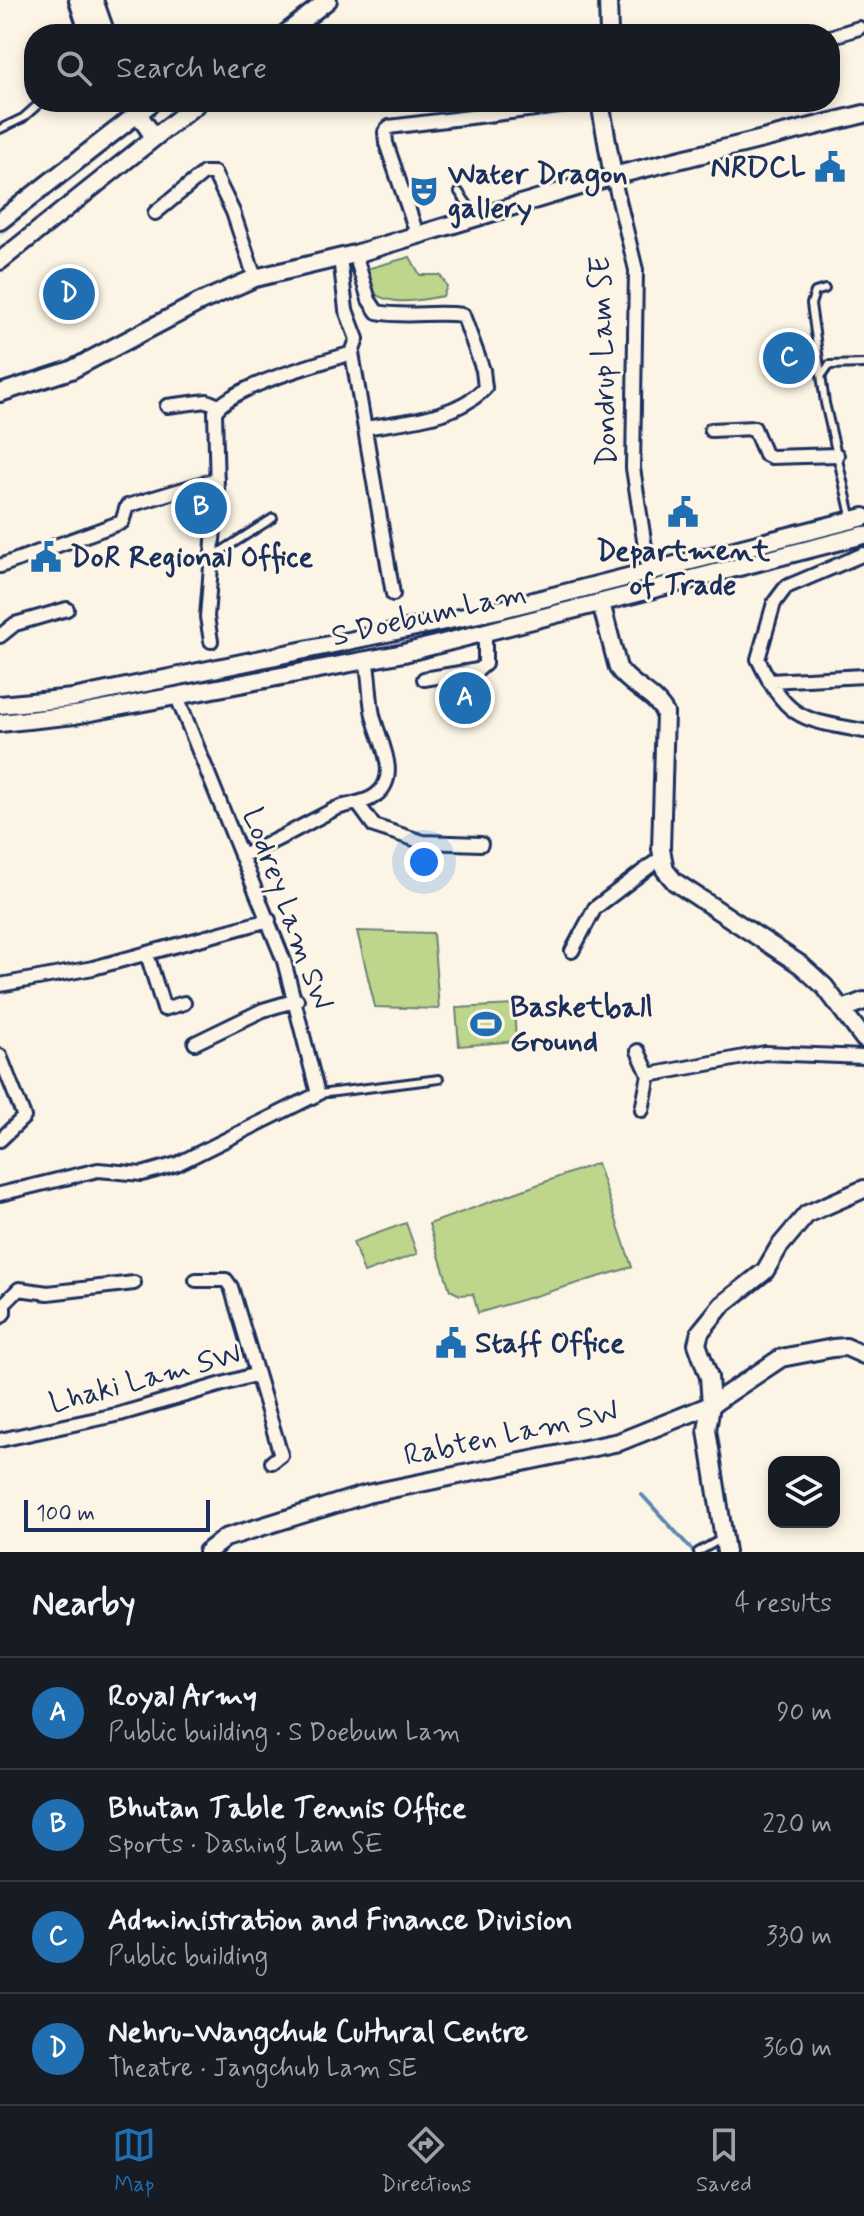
<!DOCTYPE html>
<meta charset="utf-8">
<style>
:root{--surface:#171b24;--page:#20242c;--text:#f1f3f6;--muted:#9ea1a6;--line:#363941;--accent:#1f6fb2}
body{margin:0;font-family:Mynerve,sans-serif;background:var(--page);color:var(--text)}
.controls{position:absolute;right:24px;bottom:24px;display:grid;overflow:hidden;border-radius:16px;box-shadow:0 4px 12px #0003}
.controls button{width:72px;height:72px;display:grid;place-items:center;padding:0;border:0;border-bottom:2px solid var(--line);background:var(--surface);color:var(--text);font:40px sans-serif}
.scale{position:absolute;left:24px;bottom:20px;width:186px;box-sizing:border-box;padding-left:8px;border:4px solid #1b2f5e;border-top:0;font-size:22px;line-height:28px;white-space:nowrap;color:#1b2f5e;-webkit-text-stroke:6px #fcf5e5;paint-order:stroke}
.you{position:absolute;left:424px;top:862px;width:28px;height:28px;margin:-20px;border:6px solid #fff;border-radius:50%;background:#1a73e8;box-shadow:0 0 0 12px #1a73e833}
.badge{display:grid;place-items:center;width:52px;height:52px;border-radius:50%;background:var(--accent);color:#fff;font-size:26px;font-weight:700}
.pin{position:absolute;translate:-50% -50%;border:4px solid #fff;box-shadow:0 2px 8px #0006}
.list{margin:0;padding:0;list-style:none}
h2{display:flex;justify-content:space-between;align-items:center;height:104px;margin:0;padding:0 32px;font-size:34px}
h2 small{font-size:26px;font-weight:400;color:var(--muted)}
.list li{display:grid;grid-template-columns:52px 1fr auto;gap:24px;align-items:center;box-sizing:border-box;height:112px;padding:0 32px;border-top:2px solid var(--line)}
.list b{display:block;font-size:30px;white-space:nowrap}
.list p{margin:0;font-size:26px;white-space:nowrap;color:var(--muted)}
.list em{font-size:26px;font-style:normal;color:var(--muted)}
.icon{flex:none;width:44px;height:44px;fill:none;stroke:currentColor;stroke-width:2;stroke-linecap:round;stroke-linejoin:round}
.map{position:relative;flex:none;width:864px;height:1552px;overflow:hidden}
.search{position:absolute;background:var(--surface);box-shadow:0 4px 12px #0003;left:24px;right:24px;top:24px;height:88px;display:flex;align-items:center;gap:20px;box-sizing:border-box;padding:0 28px;border-radius:32px;color:var(--muted);font-size:30px}
.sheet{height:552px;background:var(--surface)}
nav{display:flex;justify-content:space-around;align-items:center;box-sizing:border-box;height:112px;border-top:2px solid var(--line);background:var(--surface);font-size:22px;color:var(--muted)}
nav a{display:grid;justify-items:center;gap:4px}
nav .on{color:var(--accent)}
.map>svg:first-child{display:block}
.built{fill:#e6dfe3}
.green{fill:#bdd68c;stroke:#6c8275;stroke-width:2}
.lines{fill:none;stroke-linecap:round;stroke-linejoin:round}
.stream{stroke:#5e86b1;stroke-width:4}
.service-casing{stroke:#1b2f5e;stroke-width:12}
.minor-casing{stroke:#1b2f5e;stroke-width:18}
.secondary-casing{stroke:#1b2f5e;stroke-width:22}
.service{stroke:#fcf5e5;stroke-width:6}
.minor{stroke:#fcf5e5;stroke-width:12}
.secondary{stroke:#fcf5e5;stroke-width:16}
.labels{text-anchor:middle;dominant-baseline:central;stroke-width:6;stroke-linejoin:round;paint-order:stroke}
.poi-label{font-size:30px;font-weight:bold;fill:#1b2f5e;stroke:#fcf5e5;text-anchor:start}
.street-label{font-size:30px;fill:#1b2f5e;stroke:#fcf5e5}
</style>
<div class="map">
<svg width="864" height="1552" viewBox="0 0 864 1552">
<rect width="100%" height="100%" fill="#fcf5e5"/>
<filter id="ink" filterUnits="userSpaceOnUse"><feTurbulence type="fractalNoise" baseFrequency=".0125" numOctaves="2"/><feDisplacementMap in="SourceGraphic" scale="16" xChannelSelector="R" yChannelSelector="G"/><feConvolveMatrix kernelMatrix="1 2 1 2 8 2 1 2 1" color-interpolation-filters="sRGB"/></filter>
<g filter="url(#ink)">
<path class="built" d="M 126,129 L 130,134 L 0,237 L 0,228 Z"/>
<path class="green" d="M 410,257 L 420,275 L 440,275 L 447,286 L 443,296 C 412,302 381,309 360,280 L 366,269 Z
M 357,931 L 433,933 L 439,1009 L 375,1007 Z
M 514,1005 L 516,1041 L 459,1046 L 456,1008 Z
M 597,1163 L 632,1267 L 478,1313 L 473,1294 L 460,1295 L 450,1290 L 429,1224 Z
M 406,1223 L 417,1254 L 364,1273 L 353,1242 Z"/>
<g class="lines">
<path class="stream" d="M 642,1495 L 693,1551"/>
<defs>
<path id="service" d="M 0,129 L 23,118 L 41,102
M 459,192 L 476,216
M 825,289 L 815,292 L 811,304 L 825,403 L 852,520
M 822,375 L 829,365 L 864,364
M 212,557 L 273,518
M 319,1094 L 439,1079
M 698,1552 L 723,1538"/>
<path id="minor" d="M 830,37 L 859,28
M 613,176 L 636,270 L 633,468 L 649,573
M 155,213 L 204,173 L 214,173 L 233,212 L 255,278
M 417,234 L 386,143 L 385,132 L 389,127 L 593,102
M 355,254 L 369,300 L 377,312 C 406,318 433,311 463,315 L 483,370 L 485,388 C 455,419 404,421 365,428
M 352,353 L 393,594
M 167,406 L 207,401 L 219,406
M 711,430 L 754,428 L 765,454 L 771,457 L 837,455
M 864,554 L 786,587 L 774,603 L 758,659 C 788,721 801,719 864,731
M 0,566 L 122,522 L 127,506 L 217,479
M 0,636 L 15,624 L 67,609
M 211,641 L 207,617 L 217,490 L 215,412 C 231,386 321,363 352,353 L 357,339 L 346,310 L 340,257
M 424,679 L 478,670 L 485,664 L 485,633
M 769,681 L 864,676
M 358,804 L 374,826 L 423,842 L 481,844
M 241,856 C 274,843 303,825 335,809 C 348,803 363,805 376,795 C 402,775 378,739 373,715 C 369,696 370,678 366,659
M 572,951 L 595,908 L 662,857
M 147,954 L 164,1009 L 184,1003
M 0,985 L 93,968 L 269,920
M 195,1043 L 263,1010 L 297,1000
M 638,1051 L 649,1075
M 0,1056 L 24,1117 L 0,1140
M 642,1110 L 649,1075 L 765,1053 L 864,1057
M 0,1194 L 98,1170 L 142,1174 L 177,1164 L 318,1094 L 284,961 L 177,697
M 196,1280 L 226,1280 L 231,1287 L 281,1455 L 272,1462
M 0,1317 L 4,1313 L 4,1304 L 19,1289 L 48,1293 L 134,1283
M 0,1440 L 120,1414 L 257,1374"/>
<path id="secondary" d="M 78,0 L 89,34
M 94,0 L 106,34
M 608,0 L 609,34
M 285,34 L 328,0
M 130,102 L 154,137
M 600,102 L 613,176
M 0,221 L 150,104
M 0,261 L 199,102
M 0,393 L 71,370 L 200,302 L 255,278 L 355,254 L 613,176 L 864,114
M 601,603 L 618,668 C 631,687 654,693 665,713 L 661,849 L 665,870 L 675,882 L 801,965 L 825,987 L 864,1039
M 0,705 L 73,698 L 498,610 L 864,517
M 0,723 L 75,715 L 404,653 L 864,535
M 843,1009 L 864,1001
M 207,1552 L 225,1538 L 367,1494 L 619,1442 L 711,1405 L 781,1358 L 833,1348 L 846,1347 L 864,1355
M 726,1552 L 707,1430 L 711,1405 L 709,1377 L 697,1344 L 700,1332 L 722,1305 L 765,1271 L 779,1247 L 807,1214 L 864,1189"/>
</defs>
<use href="#service" class="service-casing"/>
<use href="#minor" class="minor-casing"/>
<use href="#secondary" class="secondary-casing"/>
<use href="#service" class="service"/>
<use href="#minor" class="minor"/>
<use href="#secondary" class="secondary"/>
</g>
</g>
<defs>
<symbol id="civic-bare" viewBox="-9 -9 18 18"><path d="M-.6-6.5H3V-4.5H.6V-3L4-1V1h2V6H-6V1h2V-1L-.6-3ZM-1.2 2.5V6h2.4V2.5Z" fill="#1f6fb2" stroke="#fcf5e5" stroke-width="2.5" paint-order="stroke"/></symbol>
<symbol id="theatre-bare" viewBox="-9 -9 18 18"><path d="M-5-5.5Q0-4 5-5.5V0Q5 5 0 6Q-5 5-5 0ZM-3.3-2.5H-1v1.5H-3.3ZM1-2.5H3.3v1.5H1ZM-2.8 1Q0 5.5 2.8 1Z" fill="#1f6fb2" stroke="#fcf5e5" stroke-width="2.5" paint-order="stroke"/></symbol>
<symbol id="stadium-bare" viewBox="-9 -9 18 18"><path d="M0-5a6.5 5 0 1 0 0 10a6.5 5 0 1 0 0-10ZM-3.5-1.8h7v3.6h-7Z" fill="#1f6fb2" stroke="#fcf5e5" stroke-width="2.5" paint-order="stroke"/></symbol>
</defs>
<g fill-rule="evenodd">
<use href="#civic-bare" x="808" y="145" width="44" height="44"/>
<use href="#theatre-bare" x="402" y="169" width="44" height="44"/>
<use href="#civic-bare" x="661" y="490" width="44" height="44"/>
<use href="#civic-bare" x="24" y="535" width="44" height="44"/>
<use href="#stadium-bare" x="464" y="1002" width="44" height="44"/>
<use href="#civic-bare" x="429" y="1321" width="44" height="44"/>
</g>
<g class="labels">
<g class="poi-label">
<text x="806" y="167" text-anchor="end">NRDCL</text>
<text x="448" y="174">Water Dragon<tspan x="448" dy="34">gallery</tspan></text>
<text x="683" y="551" text-anchor="middle">Department<tspan x="683" dy="34">of Trade</tspan></text>
<text x="70" y="557">DoR Regional Office</text>
<text x="510" y="1007">Basketball<tspan x="510" dy="34">Ground</tspan></text>
<text x="475" y="1343">Staff Office</text>
</g>
<g class="street-label">
<text transform="translate(604 361) rotate(-92)">Dondrup Lam SE</text>
<text transform="translate(429 615) rotate(-13)">S Doebum Lam</text>
<text transform="translate(287 909) rotate(70)">Lodrey Lam SW</text>
<text transform="translate(145 1379) rotate(-15)">Lhaki Lam SW</text>
<text transform="translate(511 1434) rotate(-12)">Rabten Lam SW</text>
</g>
</g>
</svg>
<div class="controls">
<button><svg class="icon" aria-label="layers" viewBox="0 0 24 24"><path d="M12 4l9 5-9 5-9-5zM3 14l9 5 9-5"/></svg></button>
</div>
<div class="scale">100 m</div>
<div class="you"></div>
<div class="pin badge" style="left:465px;top:698px">A</div>
<div class="pin badge" style="left:201px;top:508px">B</div>
<div class="pin badge" style="left:789px;top:358px">C</div>
<div class="pin badge" style="left:69px;top:294px">D</div>
<div class="search"><svg class="icon" aria-label="search" viewBox="0 0 24 24"><circle cx="10" cy="10" r="6"/><path d="M15 15l6 6"/></svg>Search here</div>
</div>
<section class="sheet">
<h2>Nearby<small>4 results</small></h2>
<ul class="list">
<li><span class="badge">A</span><div><b>Royal Army</b><p>Public building · S Doebum Lam</p></div><em>90 m</em></li>
<li><span class="badge">B</span><div><b>Bhutan Table Tennis Office</b><p>Sports · Dashing Lam SE</p></div><em>220 m</em></li>
<li><span class="badge">C</span><div><b>Administration and Finance Division</b><p>Public building</p></div><em>330 m</em></li>
<li><span class="badge">D</span><div><b>Nehru-Wangchuk Cultural Centre</b><p>Theatre · Jangchub Lam SE</p></div><em>360 m</em></li>
</ul>
</section>
<nav>
<a class="on"><svg class="icon" aria-label="map" viewBox="0 0 24 24"><path d="M3 6l6-2 6 2 6-2v14l-6 2-6-2-6 2zM9 4v14M15 6v14"/></svg>Map</a>
<a><svg class="icon" aria-label="directions" viewBox="0 0 24 24"><path d="M12 3l9 9-9 9-9-9zM9 14v-3h6M13 9l2 2-2 2"/></svg>Directions</a>
<a><svg class="icon" aria-label="saved" viewBox="0 0 24 24"><path d="M7 4h10v16l-5-4-5 4z"/></svg>Saved</a>
</nav>
